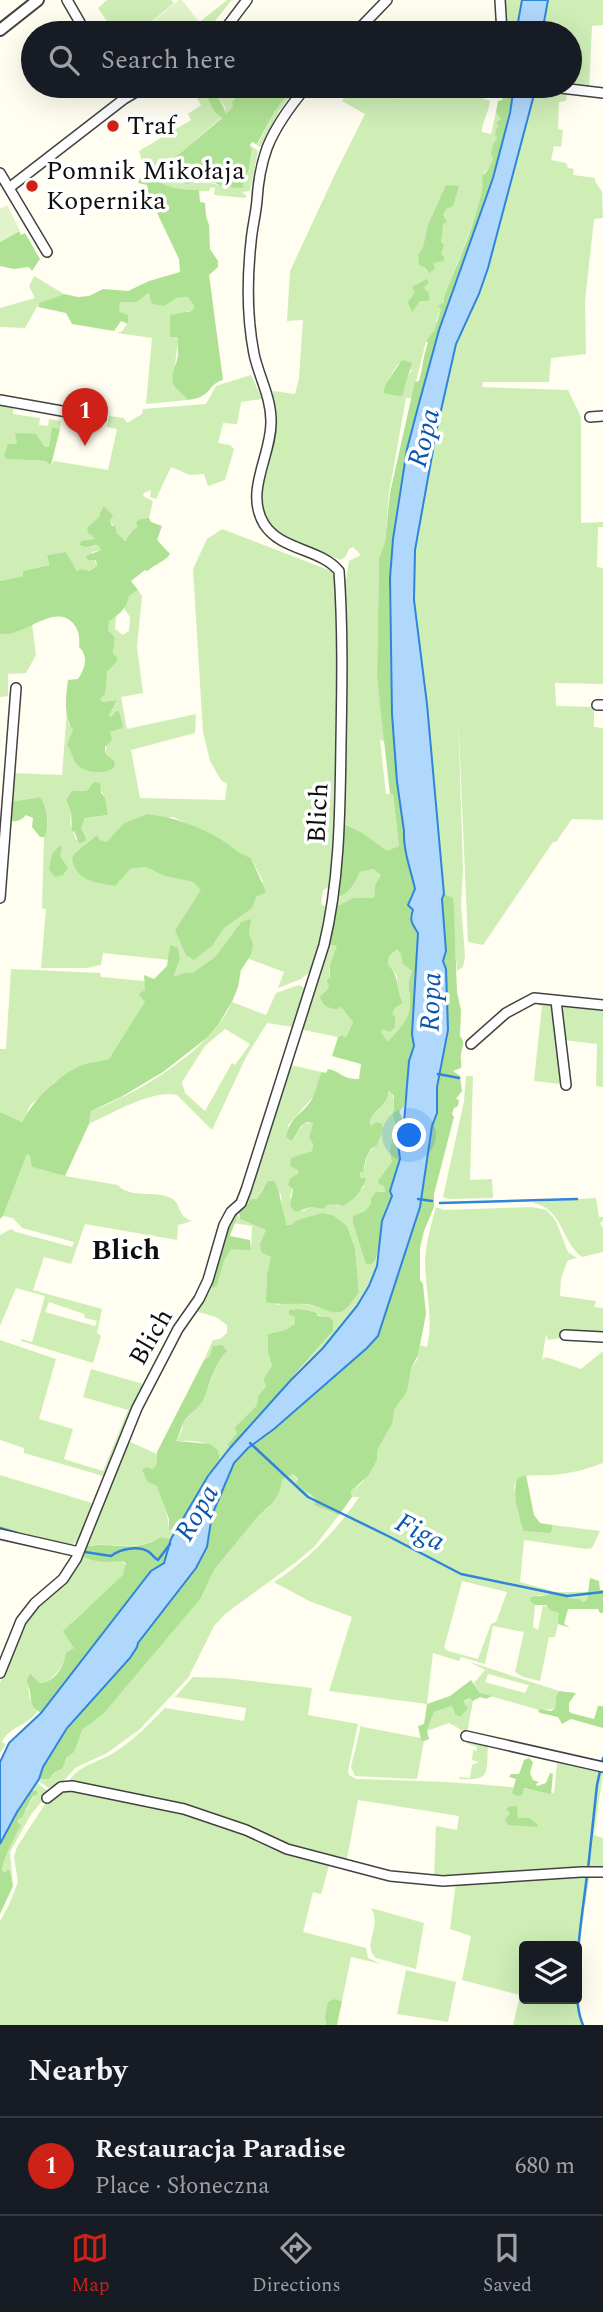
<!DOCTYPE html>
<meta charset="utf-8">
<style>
:root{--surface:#171b24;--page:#20242c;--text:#f1f3f6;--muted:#9ea1a6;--line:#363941;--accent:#ce2218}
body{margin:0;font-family:Spectral,serif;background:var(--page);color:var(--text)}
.controls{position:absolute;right:21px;bottom:21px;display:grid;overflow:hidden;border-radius:7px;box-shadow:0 7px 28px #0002}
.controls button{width:63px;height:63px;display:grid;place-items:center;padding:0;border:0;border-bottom:2px solid var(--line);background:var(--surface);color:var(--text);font:35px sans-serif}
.you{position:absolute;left:410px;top:1136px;width:24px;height:24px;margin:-18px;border:5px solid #fff;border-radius:50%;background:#1a73e8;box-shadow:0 0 0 10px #1a73e833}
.badge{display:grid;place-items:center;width:46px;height:46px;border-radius:50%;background:var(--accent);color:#fff;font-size:23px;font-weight:700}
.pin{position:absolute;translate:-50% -58px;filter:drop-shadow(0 2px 4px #0008)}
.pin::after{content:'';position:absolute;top:37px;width:24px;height:21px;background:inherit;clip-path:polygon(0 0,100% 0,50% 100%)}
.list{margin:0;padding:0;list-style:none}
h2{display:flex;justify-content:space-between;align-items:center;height:91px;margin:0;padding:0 28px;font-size:30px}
h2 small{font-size:23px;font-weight:400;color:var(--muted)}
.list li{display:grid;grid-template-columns:46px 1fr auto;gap:21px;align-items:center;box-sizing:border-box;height:98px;padding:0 28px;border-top:2px solid var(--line)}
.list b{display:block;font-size:26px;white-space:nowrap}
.list p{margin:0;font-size:23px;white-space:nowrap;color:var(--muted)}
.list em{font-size:23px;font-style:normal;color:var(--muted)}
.icon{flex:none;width:38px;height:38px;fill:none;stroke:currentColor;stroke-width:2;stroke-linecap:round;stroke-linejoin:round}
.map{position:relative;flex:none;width:603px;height:2025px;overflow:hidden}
.search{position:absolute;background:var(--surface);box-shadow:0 7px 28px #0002;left:21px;right:21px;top:21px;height:77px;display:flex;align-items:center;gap:18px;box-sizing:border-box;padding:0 24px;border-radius:38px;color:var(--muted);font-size:26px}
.sheet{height:189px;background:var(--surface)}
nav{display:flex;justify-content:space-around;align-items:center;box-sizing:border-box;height:98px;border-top:2px solid var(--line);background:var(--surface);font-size:19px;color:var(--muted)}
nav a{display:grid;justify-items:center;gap:4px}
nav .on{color:var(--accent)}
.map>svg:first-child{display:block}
.green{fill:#ceeeb6;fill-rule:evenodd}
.forest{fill:#afe194;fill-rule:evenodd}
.pitch{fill:#e1f4c9}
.water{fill:#b0d8fc;stroke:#3085db;stroke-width:2}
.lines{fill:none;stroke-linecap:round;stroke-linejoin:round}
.stream{stroke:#3085db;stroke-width:2.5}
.minor-casing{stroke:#424242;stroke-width:12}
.tertiary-casing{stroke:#424242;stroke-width:14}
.minor{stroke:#fff;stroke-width:9}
.tertiary{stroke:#fff;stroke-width:10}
.poi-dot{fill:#ce2218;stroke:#fff;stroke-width:2.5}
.labels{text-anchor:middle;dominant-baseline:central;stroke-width:7;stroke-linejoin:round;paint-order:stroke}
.poi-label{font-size:26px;fill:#0f0f0f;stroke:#fff;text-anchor:start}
.street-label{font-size:26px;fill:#0f0f0f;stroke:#fff}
.water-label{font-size:28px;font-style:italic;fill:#0b57af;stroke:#fff}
.neighbourhood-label{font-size:28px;font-weight:bold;fill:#0f0f0f;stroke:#fff}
</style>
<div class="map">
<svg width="603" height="2025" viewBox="0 0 603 2025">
<rect width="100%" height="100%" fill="#fffef1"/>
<path class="green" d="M 107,0 L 171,0 L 174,3 L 145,27 L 142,25 L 114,32 L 98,8 Z
M 227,0 L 232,0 L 205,33 L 186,33 Z
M 504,0 L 522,0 L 516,33 L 506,33 Z
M 548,0 L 603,0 L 603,25 L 592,26 L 589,92 L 570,86 L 570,33 L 542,33 Z
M 190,86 L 201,86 L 222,117 L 183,151 L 156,170 C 166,174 179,184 189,183 C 202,183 211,181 223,187 L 246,175 L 249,169 L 252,148 L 249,146 L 252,142 L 258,144 L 275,111 L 294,86 L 298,86 L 279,111 L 260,147 L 252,142 L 250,145 L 258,151 L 250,191 L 242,192 L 247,196 L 245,198 L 214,195 L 215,188 L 211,187 L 209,191 L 187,191 L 170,188 L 147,177 L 139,151 L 191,120 L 188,114 L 201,105 Z
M 208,86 L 261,86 L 244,93 L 232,102 L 234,107 L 226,115 L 225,107 Z
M 352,86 L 375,86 L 400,99 L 409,86 L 450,86 L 490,101 C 489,112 482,121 482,132 L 491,134 L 496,112 L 501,119 L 499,137 L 491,155 L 493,159 L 488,170 L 484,172 L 480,205 L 444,297 L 445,299 L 436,321 L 437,324 L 434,332 L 426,341 L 412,398 L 406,398 L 389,493 L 385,542 L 379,558 L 377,678 L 385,743 L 380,739 L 386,794 L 393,794 L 399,846 L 387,852 L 361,832 L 342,823 L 344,582 L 346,580 L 349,561 L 361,555 L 353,547 L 349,549 L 346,556 L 341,560 L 302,546 L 276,533 L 265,521 L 260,501 L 273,391 L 295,394 L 299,378 L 303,320 L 287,321 L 290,271 L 336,172 L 365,114 L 342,101 ZM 398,364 L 412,370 L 408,376 L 402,397 L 383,393 L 385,385 Z
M 541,89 L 580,94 L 567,94 L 566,101 L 559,102 L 558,129 L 563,130 L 561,147 L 554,146 L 551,160 L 566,163 L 568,168 L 574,169 L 573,175 L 595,178 L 595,181 L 602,192 L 603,218 L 594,219 L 585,301 L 586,354 L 551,358 L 549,382 L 483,382 L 482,387 L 568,390 L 581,417 L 581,523 L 603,522 L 603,527 L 598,527 L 597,567 L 603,568 L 603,684 L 555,683 L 556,706 L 594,707 L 594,727 L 603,728 L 603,820 L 572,819 L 556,842 L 553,842 L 483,945 L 468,942 L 458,711 L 463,871 L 461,905 L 465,956 L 463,967 L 457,971 L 452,898 L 444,894 L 427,704 L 414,600 L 415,550 L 419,525 L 423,525 L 419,524 L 437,428 L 456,344 L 488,268 L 535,91 Z
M 34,276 L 64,294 L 39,303 L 25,328 L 0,327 L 0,308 L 35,298 L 29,286 Z
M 150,293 L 170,302 L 178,298 L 188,297 L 194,306 L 192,311 L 187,311 C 178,338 172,362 177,390 L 187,396 L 188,400 L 146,404 L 152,338 L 117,333 L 122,331 L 128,323 L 118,312 L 120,302 L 137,302 Z
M 251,375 L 262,399 L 241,402 L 237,424 L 223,423 L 218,443 L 230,445 L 234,449 L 225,480 L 208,486 L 204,474 L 190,475 L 171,467 L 156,499 L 150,497 L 151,490 L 144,493 L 143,496 L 153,501 L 149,518 L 139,519 L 136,522 L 137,528 L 132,531 L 127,540 L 121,539 L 110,520 L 101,516 L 94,521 L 92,535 L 96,539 L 92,541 L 92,547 L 98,545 L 102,550 L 92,552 L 97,566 L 88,571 L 77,571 L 66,552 L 47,555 L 49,565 L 23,571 L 23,576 L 0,581 L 0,405 L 13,407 L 13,414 L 40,418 L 39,425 L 48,426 L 49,419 L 61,421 L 60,429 L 52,427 L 49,448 L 17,439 L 17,444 L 7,459 L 45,461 L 51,465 L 54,461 L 108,470 L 117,429 L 107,427 L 109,416 L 124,418 L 127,423 L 142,414 L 143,409 L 206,404 L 216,386 Z
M 222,529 L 331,571 L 334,577 L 338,693 L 335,695 L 337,700 L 336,799 L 329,887 L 323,890 L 321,904 L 328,908 L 311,971 L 301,979 L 278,988 L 284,972 L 249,959 L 251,955 L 249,934 L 250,920 L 241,922 L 215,957 L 192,973 L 187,972 L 172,978 L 180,959 L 170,946 L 169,960 L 103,953 L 101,965 L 86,968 L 41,968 L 46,909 L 42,908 L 44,837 C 50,826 48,807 40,797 L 10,802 L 12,773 L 62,775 L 67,710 L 68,722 L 73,730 L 71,750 L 73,759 L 109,756 L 105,753 L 110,732 L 123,725 L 119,711 L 116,711 L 111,717 L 109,716 L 117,700 L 103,702 L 100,699 L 107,672 L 115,664 L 113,654 L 115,637 L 108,630 L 109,621 L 116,616 L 115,629 L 123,635 L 129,631 L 130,617 L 124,608 L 129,596 L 138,590 L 142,596 L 137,647 L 143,693 L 121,697 L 127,729 L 196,714 L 195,733 L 131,750 L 140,798 L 225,800 L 227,784 L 221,780 L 210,761 L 203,732 L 193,569 L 207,539 ZM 90,786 L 100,789 L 105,797 L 108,815 L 85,818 L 81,828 L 83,834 L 76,840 L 70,822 L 71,811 L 78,792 L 86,791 ZM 173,817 L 223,841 L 237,853 L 251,858 L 263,881 L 256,897 L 224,928 L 213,945 L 175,930 L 202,890 L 193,882 L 164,876 L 146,867 L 130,869 L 76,852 L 97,835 L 100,840 L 107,843 L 123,825 Z
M 32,624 L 36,655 L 26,673 L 8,674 L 8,696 L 0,697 L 0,634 L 17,632 Z
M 373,869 L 382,875 L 375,885 L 374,898 L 353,898 L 333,908 L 334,898 C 348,896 354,885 360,872 Z
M 325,944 L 338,946 L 330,964 L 329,987 L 323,993 L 340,1006 L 353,1022 L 346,1037 L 342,1035 L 338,1037 L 299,1029 Z
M 397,948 L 412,971 C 405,988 411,990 410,1004 C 410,1021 396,1031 388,1043 L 381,1032 L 395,1008 L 403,1003 L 398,990 L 397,976 L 388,964 L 389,956 Z
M 11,969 L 100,973 L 101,977 L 144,981 L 146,986 L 145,991 L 138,994 L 145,1002 L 141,1011 L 109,1059 L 93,1064 L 54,1082 L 44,1095 L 31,1104 L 22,1122 L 0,1112 L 0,1049 L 6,1049 Z
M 299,985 L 305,988 L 293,1027 L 267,1023 L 246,1057 L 212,1130 L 177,1095 C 153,1089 111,1114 89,1124 L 91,1111 C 137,1094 213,1049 232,1002 L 266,1015 L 276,993 ZM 225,1029 L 250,1044 L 235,1065 L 232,1063 L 205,1111 L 185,1093 L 182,1082 L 205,1046 Z
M 539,1001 L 551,1004 L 561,1084 L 534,1081 L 542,1006 L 539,1005 Z
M 568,1005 L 603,1009 L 603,1087 L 596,1086 L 597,1044 L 564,1040 L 559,1009 Z
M 286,1064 L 322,1072 L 313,1097 L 288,1125 L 292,1141 C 299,1133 300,1121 313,1123 L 309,1138 L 313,1144 L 312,1151 C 297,1160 295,1182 290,1197 L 303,1211 L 311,1207 L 324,1209 L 327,1205 C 342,1203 353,1198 364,1187 L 360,1172 L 365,1167 C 366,1157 368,1153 375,1146 C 378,1143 380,1136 383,1131 L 370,1126 C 370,1113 379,1112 385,1102 C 387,1098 388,1094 390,1091 C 395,1098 396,1106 392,1114 C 400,1132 386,1144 392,1162 L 379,1184 L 384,1185 L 385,1192 L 365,1211 L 353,1217 L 366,1264 L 372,1264 L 376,1259 C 380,1293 313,1358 290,1381 L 333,1331 L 329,1317 C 315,1316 303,1307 289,1310 L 295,1317 L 295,1324 L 285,1330 L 268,1334 L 268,1353 L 272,1367 L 263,1380 L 266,1386 L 258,1396 L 257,1405 L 234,1428 L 237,1433 L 227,1445 L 230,1448 L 220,1461 L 218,1450 C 207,1442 189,1439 176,1442 L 182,1430 L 183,1422 C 205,1401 209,1388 218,1359 L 210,1356 L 204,1360 L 213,1340 L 220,1339 L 227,1333 L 227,1325 L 216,1317 L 195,1311 L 212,1277 L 212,1287 L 217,1286 L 224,1261 L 231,1249 L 251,1249 L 252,1226 L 233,1223 L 237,1213 L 240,1219 L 266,1230 L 264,1238 L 272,1257 L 266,1288 L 277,1305 L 293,1302 L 315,1306 L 359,1292 L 355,1248 L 347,1226 L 333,1215 L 322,1213 L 297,1220 L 291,1225 L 286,1225 L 282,1210 L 281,1194 L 263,1188 L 257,1199 L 246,1207 L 242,1204 Z
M 466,1076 L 473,1076 L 470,1180 L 492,1179 L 493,1198 L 449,1199 L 443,1197 L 464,1101 Z
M 27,1154 L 30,1155 L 33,1167 L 65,1176 L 118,1185 C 129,1199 155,1190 171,1198 C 183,1205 176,1216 192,1221 L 178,1225 L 177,1240 L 85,1224 L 71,1264 L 44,1257 L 33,1290 L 102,1309 L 97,1333 L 101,1336 L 93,1363 L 21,1341 L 21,1339 L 32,1342 L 45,1296 L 16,1288 L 0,1326 L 0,1235 L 11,1229 L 16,1232 L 72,1247 L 74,1242 L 22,1228 L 13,1218 L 3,1216 ZM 49,1302 L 84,1314 L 85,1318 L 97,1321 L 95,1326 L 45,1312 Z
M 596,1198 L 599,1217 L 603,1217 L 603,1221 L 600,1223 L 603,1228 L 603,1252 L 582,1257 C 561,1242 563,1208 533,1203 L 533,1202 Z
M 436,1207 L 444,1210 L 532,1207 L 546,1210 L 550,1214 L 556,1221 L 568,1252 L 577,1258 L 568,1260 L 561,1278 L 560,1296 L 596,1301 L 594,1307 L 603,1308 L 603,1336 L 561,1334 L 561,1338 L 548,1340 L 546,1334 L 542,1360 L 546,1357 L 581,1369 L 603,1351 L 603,1463 C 587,1469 569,1474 552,1475 C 539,1476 529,1474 517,1478 L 514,1486 L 518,1515 L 551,1533 L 553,1525 L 600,1531 L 592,1548 L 586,1549 L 524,1540 L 520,1582 L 556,1592 L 588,1592 L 587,1600 L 582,1602 L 579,1599 L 569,1598 L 566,1594 L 552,1592 L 549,1595 L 539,1595 L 531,1601 L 535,1605 L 533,1627 L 538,1630 L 543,1605 L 559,1613 L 560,1616 L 555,1637 L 549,1637 L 540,1681 L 523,1677 L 515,1672 L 524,1632 L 493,1626 L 485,1664 L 461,1657 L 459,1661 L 433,1653 L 427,1704 L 329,1691 L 352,1617 L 309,1601 L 274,1582 C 308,1560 337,1530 359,1497 L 352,1497 L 351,1491 L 362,1483 L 377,1460 L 377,1451 L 389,1430 L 394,1410 L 402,1398 L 411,1369 L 417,1360 L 420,1345 L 427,1347 C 434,1319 425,1290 425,1261 C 426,1242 431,1225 436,1207 ZM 462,1581 L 507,1592 L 496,1622 L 491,1624 L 478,1659 L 448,1651 L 444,1648 Z
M 0,1340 L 56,1359 L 39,1419 L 73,1429 L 64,1459 L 103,1471 L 128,1410 L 83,1397 L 91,1369 L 143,1384 L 144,1386 L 117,1446 L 95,1504 L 79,1540 L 70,1546 L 0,1529 L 0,1475 L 92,1503 L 103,1476 L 24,1453 L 24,1448 L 0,1440 Z
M 126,1440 L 157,1454 L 157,1463 L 153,1469 C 158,1489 168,1509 169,1530 L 178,1529 L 171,1539 L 161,1537 C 132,1554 112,1540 86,1547 Z
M 293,1474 L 309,1495 L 316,1499 L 323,1509 L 339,1515 L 314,1547 L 296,1562 L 225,1614 L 214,1626 L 188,1678 L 139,1730 L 107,1753 L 75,1768 L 62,1783 L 49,1788 L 38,1781 L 39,1779 L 49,1779 L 65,1762 L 82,1730 L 104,1712 L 201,1598 L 214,1570 L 259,1515 L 268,1508 L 282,1480 Z
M 82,1557 C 92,1561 107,1563 119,1560 L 127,1565 L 123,1576 L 72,1622 L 72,1642 L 74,1648 C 63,1661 57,1681 40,1683 L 30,1673 L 28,1676 C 29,1688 27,1703 38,1710 C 29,1726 9,1726 2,1742 L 6,1744 L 0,1753 L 0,1683 L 16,1641 L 30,1614 L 73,1573 Z
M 470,1662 L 559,1691 L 556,1697 L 555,1709 L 539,1710 L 480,1693 L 474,1683 L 485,1670 ZM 488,1674 L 528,1685 L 529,1685 L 525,1693 L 485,1682 Z
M 193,1677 L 226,1678 L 312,1688 L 308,1715 L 358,1724 L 348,1771 L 349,1775 L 356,1779 C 422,1781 489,1782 554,1793 L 557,1763 L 603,1773 L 594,1835 L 603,1838 L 603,1871 L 434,1878 L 436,1826 L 457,1830 L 459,1816 L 358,1800 L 346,1864 L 288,1847 L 254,1831 L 73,1785 L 69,1781 C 79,1765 99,1762 115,1752 C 134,1740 149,1724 165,1708 L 244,1721 L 246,1708 L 175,1697 Z
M 471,1698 L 473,1701 L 467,1733 L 449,1723 L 427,1731 L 434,1712 L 452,1706 L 455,1714 L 465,1705 L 464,1702 Z
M 361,1725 L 363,1727 L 421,1738 L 424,1741 L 417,1779 L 355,1776 L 351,1767 Z
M 467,1740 L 488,1744 C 486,1773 492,1781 459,1779 L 460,1777 L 470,1778 L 472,1765 L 479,1762 L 472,1760 L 473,1750 L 476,1751 L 477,1747 L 466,1743 Z
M 37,1783 L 49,1792 L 30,1816 L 10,1852 L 13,1886 L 10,1871 L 5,1873 L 2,1870 L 9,1844 L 19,1830 L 19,1818 L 27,1809 L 36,1791 L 32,1790 Z
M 65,1789 L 170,1808 L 330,1863 L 321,1894 L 313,1892 L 303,1932 L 366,1948 L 368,1958 L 381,1964 L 351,1957 L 342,2001 L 334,1999 L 325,2017 L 326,2025 L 0,2025 L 0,1921 L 9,1905 L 18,1882 L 14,1857 L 17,1847 L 49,1798 Z
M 590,1874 C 584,1912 570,1990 584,2025 L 513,2025 L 520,1995 L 462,1980 L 471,1936 L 450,1929 L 456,1882 ZM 524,1946 L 577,1946 L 577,1999 L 524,1999 Z
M 371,1908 L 424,1923 L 416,1969 L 376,1958 C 361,1944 383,1928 371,1908 Z
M 406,1970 L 456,1982 L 448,2022 L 397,2014 Z"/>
<path class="forest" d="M 201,86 L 208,86 C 215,94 223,103 226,114 L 233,107 L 232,102 L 239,95 L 249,91 L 253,87 L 257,89 L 261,86 L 294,86 L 275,111 L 257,144 L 252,142 L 249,146 L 252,148 L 249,169 L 242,188 L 223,187 L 215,183 L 199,181 L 187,184 L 156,170 L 183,151 L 222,118 L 215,112 Z
M 508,86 L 514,86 C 507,124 499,162 486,199 C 471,244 451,288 438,334 C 414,413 394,495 390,578 C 389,599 390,620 390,642 C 391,705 396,769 404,831 C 403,851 412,870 415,889 L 410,897 L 413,910 L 410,916 L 411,923 L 418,933 L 417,974 L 412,1033 L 414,1046 L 409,1061 L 409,1072 L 404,1107 L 399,1111 L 404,1123 L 398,1144 L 400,1159 L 390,1191 L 392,1196 L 386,1208 L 376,1259 L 372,1264 L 366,1264 L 353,1223 L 353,1216 L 365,1211 L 371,1204 L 371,1198 L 376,1192 L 385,1192 L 384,1186 L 379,1184 L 378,1181 L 392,1162 C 385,1141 401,1134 392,1114 L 394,1109 L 394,1096 L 389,1091 C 388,1095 387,1099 385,1102 C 379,1111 370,1113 370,1126 L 377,1122 L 382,1124 L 383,1131 L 377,1145 L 371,1149 L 366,1158 L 363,1172 L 360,1172 L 361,1178 L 366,1178 C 363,1190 354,1200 343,1206 L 338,1204 L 327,1205 L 324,1209 L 311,1207 L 295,1212 L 290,1206 L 293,1189 L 288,1185 L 290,1179 L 297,1174 L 298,1170 L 290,1166 L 291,1158 L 312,1151 L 313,1144 L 309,1138 L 313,1123 L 307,1122 L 301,1126 L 292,1141 L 286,1137 C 291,1114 302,1116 312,1099 C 316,1091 318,1080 322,1072 L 326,1073 L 328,1069 C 341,1071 340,1079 359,1079 L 361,1064 L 332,1056 L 338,1037 L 342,1035 L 346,1037 L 353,1022 L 340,1006 L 338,1009 C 329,1009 323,1006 320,997 L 329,987 L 327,980 L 330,977 L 330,964 L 337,946 L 325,944 L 333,908 L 353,898 L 374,898 L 375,885 L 381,875 L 373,869 L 360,872 C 354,885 348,896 334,898 L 342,823 L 361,832 L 387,851 L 399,846 L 393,794 L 390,794 L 377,678 L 379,558 L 385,542 L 390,493 L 414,386 L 415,382 L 419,381 C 423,367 423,356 428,343 L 426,341 L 434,331 L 441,309 L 438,306 L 444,302 L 444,297 C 454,270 487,200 482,176 L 488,170 L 493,159 L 491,155 L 493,144 L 498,137 L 495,136 L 496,129 L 499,126 L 496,123 L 501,119 L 496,112 L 498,101 L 502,100 ZM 397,949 L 401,954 L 403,964 L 412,971 C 405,988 411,990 410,1004 C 410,1021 396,1031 388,1042 L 381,1032 L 383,1029 L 390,1032 L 395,1027 L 395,1017 L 392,1014 L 395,1008 L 403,1003 C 395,986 401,980 388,964 L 389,956 Z
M 152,176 C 166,189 181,190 199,190 L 200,202 L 205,203 L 206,216 L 209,225 L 210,249 L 218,261 L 218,267 L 209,275 L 223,380 C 207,384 213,397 188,400 C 184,394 175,390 173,383 C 171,374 175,368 177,360 C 179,354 177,345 178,337 L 170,337 L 170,315 L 192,311 L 194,306 L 188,297 L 177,298 L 164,306 L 152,304 L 149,293 L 137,302 L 120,302 L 119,312 L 128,315 L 128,324 L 121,321 L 114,331 L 72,324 L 66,313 L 38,307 L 39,303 L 64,294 L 78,297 L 89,296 L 103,289 L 128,291 L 149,281 L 180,272 L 179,259 L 149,196 L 147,185 L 138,183 L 140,178 Z
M 446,185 L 459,186 L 453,206 L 446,209 L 443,215 L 447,222 L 443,224 L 441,242 L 444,245 L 441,254 L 444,257 L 444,261 L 433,263 L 435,269 L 429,273 L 426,268 L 419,265 L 418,254 L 423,248 L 428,225 Z
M 19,231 L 21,235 L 25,233 L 40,259 L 32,271 L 29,267 L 14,269 L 0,266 L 0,242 Z
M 427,279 L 429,283 L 423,288 C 429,291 430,295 429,301 L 420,301 L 412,312 L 408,302 L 415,292 L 412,287 Z
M 402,360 L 412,363 L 402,397 L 383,393 L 385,385 Z
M 52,427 L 60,429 L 51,465 L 45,461 L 7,459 L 4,456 L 8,444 L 17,444 L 15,433 L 36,434 L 45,447 L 49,447 Z
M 104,506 L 113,516 L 110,520 L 112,526 L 115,526 L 117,533 L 125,541 L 133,530 L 137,528 L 136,522 L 139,519 L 149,518 L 151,522 L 162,526 L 157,540 L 170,554 C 165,562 154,564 148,571 L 145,570 L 131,581 L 138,590 L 129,596 C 127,608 119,615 109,621 L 108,630 L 115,637 L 113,654 L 118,658 L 115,664 L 107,672 L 105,694 L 100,699 L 103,702 L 117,700 L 109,716 L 111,717 L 116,711 L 119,711 L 123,725 L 122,728 L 110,732 L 112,740 L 105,747 L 105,753 L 115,762 L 114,768 C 103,775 82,773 75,762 C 71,756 72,751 67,745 L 73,730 C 63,716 66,696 68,680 L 78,679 C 85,669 89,656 79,647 C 80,638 79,629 72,622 C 56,607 33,627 16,632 C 11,634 5,634 0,634 L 0,581 L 23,576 L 23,571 L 49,565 L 47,555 L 66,552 L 77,571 L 82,569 L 89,571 L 97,566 L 96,560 L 88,560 L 86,556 L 101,550 L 98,545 L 85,547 L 80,545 L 81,541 L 95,539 L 92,535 L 89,534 L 87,528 L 100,516 L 100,513 Z
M 94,782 L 100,783 L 101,793 L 105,797 L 108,815 L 85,818 L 81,828 L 86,838 L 84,842 L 79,843 L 74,831 L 72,832 L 71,811 L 66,800 L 72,791 L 86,791 Z
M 40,797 C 48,807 49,825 45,837 L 40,837 L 32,827 L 33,818 L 26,815 C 21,821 16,822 9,821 L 10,802 Z
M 147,814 C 173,817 199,826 222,840 C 232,847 239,854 251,858 L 266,892 L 256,897 L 252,908 L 224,928 L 213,945 L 194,960 L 186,955 L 175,930 L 201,890 L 193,882 L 164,876 L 146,867 L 130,869 L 115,886 C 95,882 76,882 72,858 L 76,852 L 97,835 L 100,840 L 107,842 L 123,824 Z
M 59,846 L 62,847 L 60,856 L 68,868 L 63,875 L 55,877 L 49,870 L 52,854 Z
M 444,894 L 453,898 L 454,911 L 457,992 L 461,1010 L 460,1036 C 466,1043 462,1046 461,1054 C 460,1059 462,1063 461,1068 L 453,1071 L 460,1076 L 462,1091 L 456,1099 L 459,1100 L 458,1106 L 454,1108 L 452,1114 L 454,1117 L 434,1194 L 434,1207 L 424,1231 L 420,1248 L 420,1280 L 423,1284 L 426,1314 L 418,1355 L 411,1369 L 407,1391 L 394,1410 L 392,1424 L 377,1451 L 377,1460 L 368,1476 L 351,1491 L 352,1497 L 339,1515 L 314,1505 L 316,1499 L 296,1484 L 298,1479 L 293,1474 L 282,1480 C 281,1495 271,1506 259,1515 L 214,1570 L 201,1598 L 104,1713 L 82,1730 L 74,1752 L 67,1757 L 62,1769 L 55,1772 L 49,1779 L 39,1779 C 52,1736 101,1693 129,1658 L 137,1647 L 137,1643 L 196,1568 L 212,1515 L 234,1463 L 248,1448 L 274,1429 L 367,1348 L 378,1336 L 420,1207 L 432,1126 L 435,1119 L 437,1087 L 448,1030 L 446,969 L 443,961 L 446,951 L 442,899 Z
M 251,919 L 249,934 L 253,944 L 251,955 L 241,970 L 238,987 L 232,1002 L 218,1025 L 208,1037 L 163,1072 L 121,1097 L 91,1111 L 89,1124 L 65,1176 L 32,1167 L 30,1156 L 27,1154 L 3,1216 L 0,1219 L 0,1112 L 22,1122 C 34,1099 58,1076 82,1065 C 90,1062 100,1062 109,1059 L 145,1002 L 138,994 L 145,990 L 144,975 L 154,979 L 167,966 L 170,945 L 178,948 L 180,959 L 173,977 L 187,972 L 192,973 L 215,957 L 241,922 Z
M 268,1181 L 274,1181 C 280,1192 279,1195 282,1206 C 283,1214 286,1217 286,1225 L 291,1225 L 297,1220 L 322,1213 L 333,1215 L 347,1226 L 355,1248 L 359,1292 C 355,1297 350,1306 344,1310 C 334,1317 322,1307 312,1305 C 296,1302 282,1306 266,1302 L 267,1275 L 271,1257 L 261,1252 L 260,1244 L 266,1230 L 240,1219 L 239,1212 L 242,1208 L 246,1207 L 251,1199 L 257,1199 Z
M 234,1212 L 237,1213 C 237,1220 232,1229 230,1236 L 250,1240 L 251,1250 L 231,1249 L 224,1261 L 217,1286 L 212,1288 L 212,1277 L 220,1254 L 221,1244 Z
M 298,1309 L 315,1312 L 318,1316 L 329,1317 L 333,1321 L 333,1331 L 230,1448 L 227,1445 L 237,1433 L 234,1428 L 257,1405 L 258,1396 L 266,1386 L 263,1380 L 272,1366 L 268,1353 L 268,1334 L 285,1330 L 295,1324 L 295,1317 L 289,1314 L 289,1310 Z
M 222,1345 L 227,1351 C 213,1364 211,1384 203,1400 C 198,1409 190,1413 184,1421 C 181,1426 180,1435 176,1441 L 210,1444 L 218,1450 L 220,1461 L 208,1476 L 178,1529 L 169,1530 L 169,1519 L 157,1486 L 148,1482 L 142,1470 L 146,1467 L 153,1469 L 157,1463 L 157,1452 L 204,1360 L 210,1356 L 213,1346 Z
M 526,1475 L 534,1515 L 540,1523 L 553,1525 L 551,1533 L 524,1531 C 518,1515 512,1495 517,1478 Z
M 161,1537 L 171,1539 L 164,1563 L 151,1571 L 41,1713 C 29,1705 32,1703 30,1691 C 28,1683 25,1682 30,1673 L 40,1683 C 55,1682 64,1667 66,1653 L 74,1648 L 63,1631 L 123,1575 L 126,1563 C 119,1560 116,1562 109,1562 C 99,1562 90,1560 82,1557 L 85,1547 C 111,1540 132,1555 161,1537 Z
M 590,1578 L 599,1581 L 600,1590 L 603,1590 L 603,1613 L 600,1613 L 598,1609 L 568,1609 L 564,1624 L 570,1628 L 558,1624 L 559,1613 L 550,1610 L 546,1605 L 535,1605 L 530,1601 L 531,1597 L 549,1595 L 551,1592 L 566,1594 L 569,1598 L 579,1599 L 583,1602 L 587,1600 Z
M 471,1680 L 480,1693 L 492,1696 L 486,1699 L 480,1697 L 473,1701 L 470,1698 L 464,1701 L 465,1705 L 468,1708 L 460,1717 L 455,1714 L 452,1706 L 434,1712 L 427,1731 L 429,1739 L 424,1741 L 421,1740 L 418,1726 L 424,1724 L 427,1704 L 450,1696 Z
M 559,1691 L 576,1693 L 569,1703 L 569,1711 L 571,1713 L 594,1719 L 598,1706 L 603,1706 L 603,1728 L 571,1719 L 562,1724 L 558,1717 L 540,1713 L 538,1711 L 540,1709 L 551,1711 L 555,1709 L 556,1697 Z
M 529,1758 L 533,1762 L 530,1773 L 533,1780 L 539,1782 L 536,1784 L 537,1786 L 546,1783 L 550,1773 L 553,1774 L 551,1794 L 524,1788 L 522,1795 L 517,1796 L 512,1793 L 516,1779 L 509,1777 L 511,1774 L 519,1774 L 524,1760 Z
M 32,1790 L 37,1791 L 37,1795 L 33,1796 L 22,1817 L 19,1819 L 18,1822 L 21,1826 C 12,1841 6,1852 2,1870 L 5,1873 L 7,1870 L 10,1871 L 13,1886 L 0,1914 L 0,1844 L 17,1812 Z
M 510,1806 L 517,1806 L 518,1818 L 529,1818 L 538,1825 L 538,1827 L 508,1825 L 505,1820 L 510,1813 L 506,1809 Z
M 334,1999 L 342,2001 L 337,2025 L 326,2025 L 325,2017 L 328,2002 Z"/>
<path class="pitch" d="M 179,0 L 182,0 L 199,22 L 185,33 L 151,33 L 146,27 Z
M 7,205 L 20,231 L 0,242 L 0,209 Z"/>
<path class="water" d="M 522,0 L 548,0 L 542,33 L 516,33 Z
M 514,86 L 533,86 L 535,91 L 488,268 L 479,294 L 456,344 L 437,428 L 415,550 L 414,600 L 427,704 L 444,894 L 442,899 L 446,951 L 443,961 L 446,969 L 448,1030 L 437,1087 L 437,1113 L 432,1126 L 420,1207 L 378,1336 L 367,1348 L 274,1429 L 248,1448 L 234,1463 L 212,1515 L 207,1547 L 196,1568 L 138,1643 L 137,1647 L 130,1658 L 67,1728 L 43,1767 L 39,1779 L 17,1812 L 0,1844 L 0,1762 L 9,1743 L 41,1713 L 151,1571 L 164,1563 L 171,1539 L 208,1476 L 230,1448 L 290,1381 L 323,1348 L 357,1306 L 369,1286 L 377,1266 L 382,1221 L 392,1196 L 390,1191 L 400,1159 L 398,1144 L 404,1123 L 409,1061 L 414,1046 L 412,1034 L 418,933 C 412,924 409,920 413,910 L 408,905 L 415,889 C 411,870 403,851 404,831 L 397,782 L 392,714 L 390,578 L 393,539 L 407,449 L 418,407 L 439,330 L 493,178 L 510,113 Z"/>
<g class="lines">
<path class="stream" d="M 438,1074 L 459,1078
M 418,1199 L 432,1201
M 440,1203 L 577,1199
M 250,1443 L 308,1497 L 388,1536 L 461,1574 L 567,1596 L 603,1592
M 0,1528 L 17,1533
M 85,1552 L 111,1556 C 120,1549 138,1545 149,1552 C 152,1554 154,1558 158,1560 L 170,1544
M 588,1869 L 597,1785 L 603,1758
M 583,2025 C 568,1992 583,1912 587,1875"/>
<defs>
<path id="minor" d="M 67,0 L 86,33
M 500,0 L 502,33
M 222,33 L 247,0
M 355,33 L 387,0
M 117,86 L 124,99
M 544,86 L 603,93
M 0,173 L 47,252
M 9,188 L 124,99 L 146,86
M 0,400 L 101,418
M 590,417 L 603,416
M 597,705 L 603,705
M 0,898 L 16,688
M 556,1001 L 566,1085
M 471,1044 L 506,1013 L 534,998 L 603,1005
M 565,1335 L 603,1337
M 0,1534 L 79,1552
M 0,1673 L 21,1621 L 35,1603 L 63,1579 L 76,1559 L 137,1408 L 178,1329 L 199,1299 L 208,1280 L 224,1225 L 231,1212 L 241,1203 L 246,1190 L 324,945 C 340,879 340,810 341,742 C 342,685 343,628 339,571 C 320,548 281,551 264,524 C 244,491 272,455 271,421 C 271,397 259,377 254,354 C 247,318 247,279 251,242 C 252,228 256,214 257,200 C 258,183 261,165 267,148 C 276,125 291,105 307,86
M 466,1736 L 603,1767
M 47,1798 L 61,1787 L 72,1786 L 184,1809 L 246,1830 L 287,1849 L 390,1876 L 443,1881 L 581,1872 L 603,1872"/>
<path id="tertiary" d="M 0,30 L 38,0"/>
</defs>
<use href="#minor" class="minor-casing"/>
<use href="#tertiary" class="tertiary-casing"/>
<use href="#minor" class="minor"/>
<use href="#tertiary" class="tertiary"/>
</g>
<g class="poi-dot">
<circle cx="113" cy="126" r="7"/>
<circle cx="32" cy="186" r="7"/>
</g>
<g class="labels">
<g class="poi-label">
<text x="127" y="126">Traf</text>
<text x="46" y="171">Pomnik Mikołaja<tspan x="46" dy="30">Kopernika</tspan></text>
</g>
<g class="street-label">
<text transform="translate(318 813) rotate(-87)">Blich</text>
<text transform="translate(151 1337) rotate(-60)">Blich</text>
</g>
<g class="water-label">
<text transform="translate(424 438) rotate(-76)">Ropa</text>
<text transform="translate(431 1002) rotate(-88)">Ropa</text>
<text transform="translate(197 1513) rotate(-60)">Ropa</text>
<text transform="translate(420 1532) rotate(27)">Figa</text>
</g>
<g class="neighbourhood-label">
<text x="126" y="1250">Blich</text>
</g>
</g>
</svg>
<div class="controls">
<button><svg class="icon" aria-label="layers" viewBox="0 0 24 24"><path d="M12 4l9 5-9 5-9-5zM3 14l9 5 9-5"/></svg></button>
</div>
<div class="you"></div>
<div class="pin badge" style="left:85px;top:446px">1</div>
<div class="search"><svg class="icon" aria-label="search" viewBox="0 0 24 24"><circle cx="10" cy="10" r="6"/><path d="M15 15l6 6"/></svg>Search here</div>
</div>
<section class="sheet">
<h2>Nearby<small></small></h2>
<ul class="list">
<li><span class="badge">1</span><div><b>Restauracja Paradise</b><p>Place · Słoneczna</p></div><em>680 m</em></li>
</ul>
</section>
<nav>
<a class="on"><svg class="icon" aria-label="map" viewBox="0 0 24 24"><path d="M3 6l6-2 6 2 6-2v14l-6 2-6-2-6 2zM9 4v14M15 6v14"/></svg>Map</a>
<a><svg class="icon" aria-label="directions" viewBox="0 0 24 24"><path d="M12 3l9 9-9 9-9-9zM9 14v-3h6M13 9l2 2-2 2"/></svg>Directions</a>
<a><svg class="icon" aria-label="saved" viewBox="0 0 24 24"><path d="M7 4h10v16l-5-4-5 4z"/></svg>Saved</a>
</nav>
